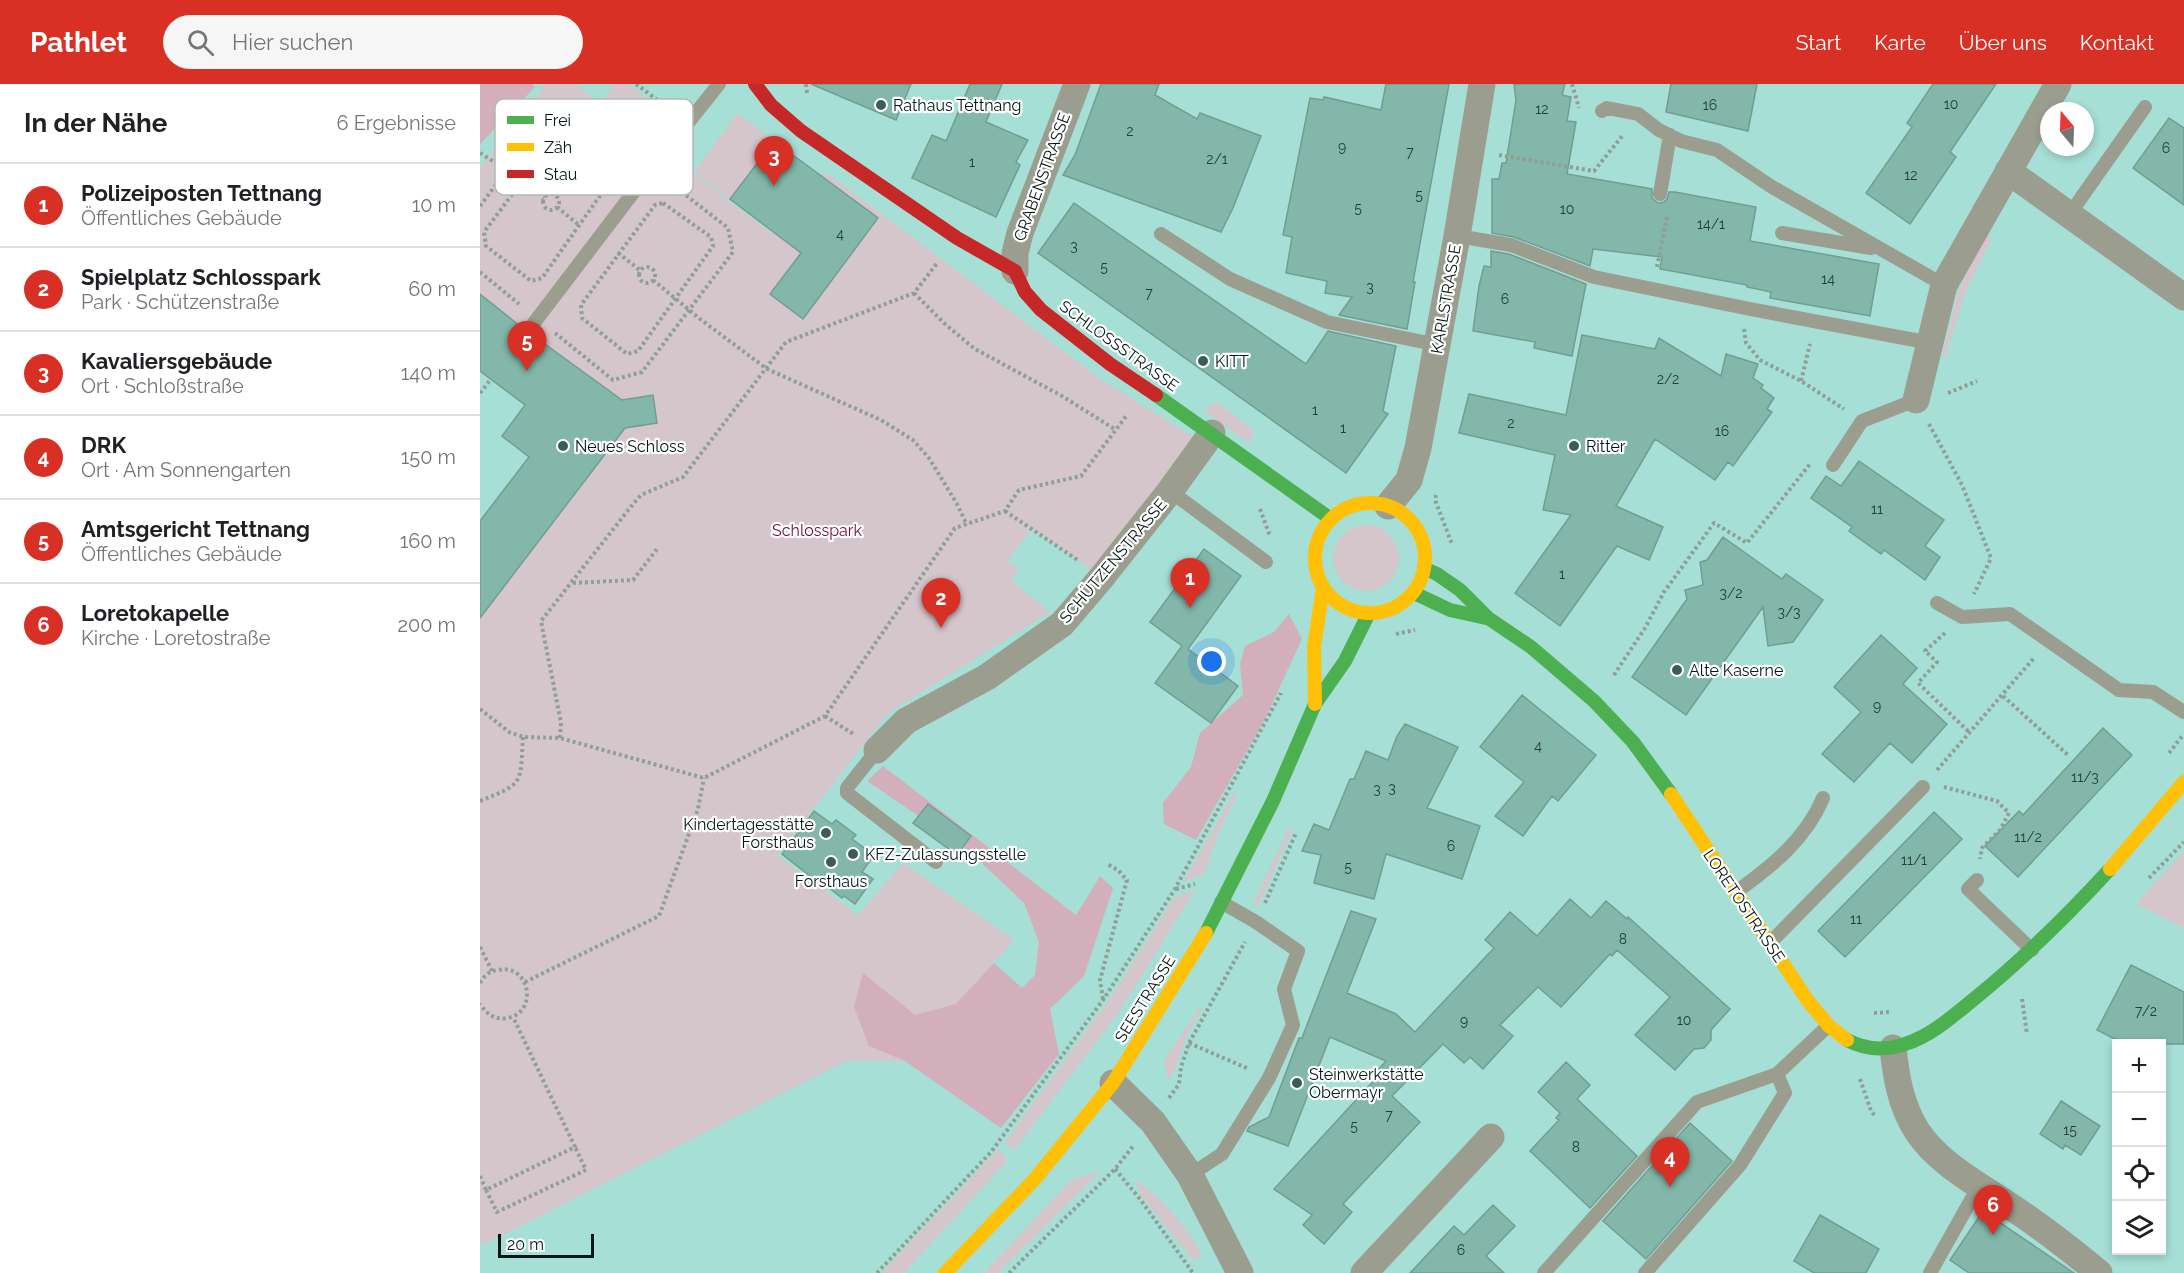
<!DOCTYPE html>
<html lang="de">
<meta charset="utf-8">
<style>
:root{--surface:#fff;--page:#f6f6f6;--text:#202124;--muted:#757577;--line:#e0e0e0;--accent:#d93025}
body{margin:0;font-family:Raleway,sans-serif;background:var(--page);color:var(--text)}
.controls{position:absolute;right:18px;bottom:18px;display:grid;overflow:hidden;border-radius:0px;box-shadow:0 3px 9px #0003}
.controls button{width:54px;height:54px;display:grid;place-items:center;padding:0;border:0;border-bottom:2px solid var(--line);background:var(--surface);color:var(--text);font:30px sans-serif}
.compass{position:absolute;left:1560px;top:18px;width:54px;height:54px;border-radius:50%;background:var(--surface);box-shadow:0 3px 9px #0003;rotate:341deg}
.scale{position:absolute;left:18px;bottom:15px;width:96px;box-sizing:border-box;padding-left:6px;border:3px solid #021714;border-top:0;font-size:16px;line-height:21px;white-space:nowrap;color:#021714;-webkit-text-stroke:4px #fff;paint-order:stroke}
.you{position:absolute;left:732px;top:578px;width:21px;height:21px;margin:-15px;border:4px solid #fff;border-radius:50%;background:#1a73e8;box-shadow:0 0 0 9px #1a73e833}
.badge{display:grid;place-items:center;width:39px;height:39px;border-radius:50%;background:var(--accent);color:#fff;font-size:20px;font-weight:700}
.pin{position:absolute;translate:-50% -50px;filter:drop-shadow(0 2px 3px #0008)}
.pin::after{content:'';position:absolute;top:32px;width:21px;height:18px;background:inherit;clip-path:polygon(0 0,100% 0,50% 100%)}
.list{margin:0;padding:0;list-style:none}
h2{display:flex;justify-content:space-between;align-items:center;height:78px;margin:0;padding:0 24px;font-size:26px}
h2 small{font-size:20px;font-weight:400;color:var(--muted)}
.list li{display:grid;grid-template-columns:39px 1fr auto;gap:18px;align-items:center;box-sizing:border-box;height:84px;padding:0 24px;border-top:2px solid var(--line)}
.list b{display:block;font-size:22px;white-space:nowrap}
.list p{margin:0;font-size:20px;white-space:nowrap;color:var(--muted)}
.list em{font-size:20px;font-style:normal;color:var(--muted)}
.icon{flex:none;width:33px;height:33px;fill:none;stroke:currentColor;stroke-width:2;stroke-linecap:round;stroke-linejoin:round}
.map{position:relative;flex:none;width:1704px;height:1189px;overflow:hidden}
header{display:flex;align-items:center;gap:36px;box-sizing:border-box;height:84px;padding:0 30px;background:var(--accent);color:#fff}
header strong{font-size:28px}
nav{display:flex;gap:33px;margin-inline-start:auto;font-size:21px}
.search{width:420px;height:54px;background:var(--page);display:flex;align-items:center;gap:15px;box-sizing:border-box;padding:0 21px;border-radius:33px;color:var(--muted);font-size:22px}
main{display:flex}
aside{flex:1;background:var(--surface)}
.map>svg:first-child{display:block}
.green{fill:#d5c6cc}
.forest{fill:#d3aebb}
.building{fill:#82b7a9;stroke:#729d92;stroke-width:1.5}
.lines{fill:none;stroke-linecap:round;stroke-linejoin:round}
.path{stroke:#909f95;stroke-width:4;stroke-dasharray:3 3;stroke-linecap:butt}
.lane{stroke:#9b9e8f;stroke-width:14}
.street{stroke:#9b9e8f;stroke-width:27}
.fast{stroke:#4caf50;stroke-width:14}
.slow{stroke:#ffc107;stroke-width:14}
.jam{stroke:#c62828;stroke-width:14}
.poi-dot{fill:#3b5d58;stroke:#fff;stroke-width:2}
.labels{text-anchor:middle;dominant-baseline:central;stroke-width:4.5;stroke-linejoin:round;paint-order:stroke}
.number-label{font-size:14px;fill:#223f39}
.poi-label{font-size:16px;fill:#021714;stroke:#fff;text-anchor:start}
.street-label{font-size:16px;fill:#021714;stroke:#fff}
.park-label{font-size:16px;fill:#740c38;stroke:#fff}
.key{fill:#fff;stroke:#b3b9b8;stroke-width:1.5}
.key-label{font-size:16px;fill:#021714}
</style>
<header>
<strong>Pathlet</strong>
<div class="search"><svg class="icon" aria-label="search" viewBox="0 0 24 24"><circle cx="10" cy="10" r="6"/><path d="M15 15l6 6"/></svg>Hier suchen</div>
<nav><a>Start</a><a>Karte</a><a>Über uns</a><a>Kontakt</a></nav>
</header>
<main>
<aside>
<h2>In der Nähe<small>6 Ergebnisse</small></h2>
<ul class="list">
<li><span class="badge">1</span><div><b>Polizeiposten Tettnang</b><p>Öffentliches Gebäude</p></div><em>10 m</em></li>
<li><span class="badge">2</span><div><b>Spielplatz Schlosspark</b><p>Park · Schützenstraße</p></div><em>60 m</em></li>
<li><span class="badge">3</span><div><b>Kavaliersgebäude</b><p>Ort · Schloßstraße</p></div><em>140 m</em></li>
<li><span class="badge">4</span><div><b>DRK</b><p>Ort · Am Sonnengarten</p></div><em>150 m</em></li>
<li><span class="badge">5</span><div><b>Amtsgericht Tettnang</b><p>Öffentliches Gebäude</p></div><em>160 m</em></li>
<li><span class="badge">6</span><div><b>Loretokapelle</b><p>Kirche · Loretostraße</p></div><em>200 m</em></li>
</ul>
</aside>
<div class="map">
<svg width="1704" height="1189" viewBox="0 0 1704 1189">
<rect width="100%" height="100%" fill="#a6dfd6"/>
<path class="green" d="M 66,0 L 95,0 L 292,149 L 337,89 L 350,91 L 619,294 L 715,354 L 614,487 L 552,445 L 527,477 L 539,485 L 531,496 L 570,528 L 408,629 L 297,771 L 378,831 L 423,779 L 534,856 L 425,977 L 366,977 L 3,1161 L 0,1154 L 0,534 L 145,344 L 177,338 L 173,311 L 142,316 L 47,248 L 0,210 L 0,84 Z
M 135,0 L 147,0 L 171,17 L 154,39 L 123,16 Z
M 258,29 L 294,57 L 250,115 L 214,88 Z
M 1505,150 L 1512,154 L 1485,209 L 1465,274 L 1462,272 L 1478,208 Z
M 737,318 L 774,347 L 769,359 L 723,326 Z
M853 474a33 33 0 1 1 66 0a33 33 0 1 1-66 0Z
M 754,709 L 758,710 L 739,748 L 724,790 L 703,798 Z
M 809,743 L 813,745 L 778,822 L 773,820 Z
M 1704,767 L 1704,844 L 1656,820 Z
M 716,805 L 637,931 L 534,1066 L 524,1059 L 630,914 L 694,814 Z
M 720,922 L 722,925 L 706,953 L 694,987 L 688,996 L 684,977 Z
M 518,1065 L 528,1076 L 424,1189 L 401,1189 Z
M 621,1087 L 518,1189 L 504,1189 L 591,1096 Z
M 656,1096 C 686,1118 703,1138 722,1170 L 714,1177 L 660,1111 Z"/>
<path class="forest" d="M 0,0 L 52,0 L 55,3 L 0,60 Z
M 809,530 L 822,555 L 785,635 L 716,756 L 684,740 L 683,719 L 711,683 L 720,649 L 763,611 L 760,580 L 765,562 L 794,548 Z
M 403,682 L 596,831 L 620,792 L 633,804 L 604,892 L 570,925 L 579,970 L 521,1044 L 425,977 L 389,962 L 374,923 L 383,889 L 435,931 L 476,920 L 514,879 L 542,904 L 555,891 L 559,858 L 544,819 L 487,765 L 387,697 Z"/>
<path class="building" d="M 331,0 L 431,0 L 416,36 Z
M 490,0 L 522,0 L 506,38 L 548,56 L 536,78 L 540,81 L 516,133 L 432,94 L 452,51 L 466,57 Z
M 621,0 L 679,0 L 675,11 L 717,35 L 720,29 L 781,52 L 753,124 L 741,148 L 583,91 L 595,71 Z
M 906,0 L 969,0 L 933,198 L 935,198 L 927,245 L 859,231 L 872,213 L 845,209 L 847,197 L 806,189 L 812,153 L 803,151 L 830,14 L 843,16 L 844,13 L 901,26 Z
M 1034,0 L 1085,0 L 1082,11 L 1091,13 L 1087,37 L 1096,38 L 1087,90 L 1172,105 L 1172,114 L 1178,119 L 1184,118 L 1187,115 L 1189,108 L 1195,108 L 1276,123 L 1270,157 L 1399,180 L 1390,232 L 1290,214 L 1291,208 L 1267,203 L 1267,201 L 1180,185 L 1182,173 L 1113,165 L 1110,182 L 1034,153 L 1012,149 L 1012,95 L 1019,95 L 1022,79 L 1026,79 L 1036,16 Z
M 1191,0 L 1277,0 L 1268,47 L 1186,28 Z
M 1453,0 L 1516,0 L 1470,68 L 1476,73 L 1430,140 L 1386,109 L 1432,43 L 1427,39 Z
M 1689,34 L 1704,44 L 1704,121 L 1653,84 Z
M 294,57 L 398,134 L 323,235 L 290,210 L 321,169 L 250,115 Z
M 594,119 L 826,280 L 848,247 L 916,262 L 903,327 L 908,330 L 866,389 L 558,169 Z
M 1011,167 L 1029,170 L 1106,200 L 1092,272 L 1054,264 L 1055,258 L 993,247 L 999,202 L 1004,182 L 1011,183 Z
M 0,210 L 40,242 L 39,251 L 42,255 L 50,256 L 55,253 L 142,316 L 173,311 L 177,339 L 145,344 L 0,534 L 0,437 L 49,373 L 22,352 L 45,321 L 0,287 Z
M 1102,251 L 1175,265 L 1179,254 L 1241,292 L 1246,270 L 1278,280 L 1273,294 L 1283,301 L 1281,304 L 1294,314 L 1287,325 L 1292,328 L 1253,382 L 1248,378 L 1235,396 L 1175,355 L 1136,422 L 1183,443 L 1169,476 L 1137,462 L 1080,542 L 1035,509 L 1091,431 L 1063,426 L 1075,371 L 979,349 L 989,310 L 1086,331 Z
M 1379,377 L 1464,436 L 1445,462 L 1460,473 L 1445,496 L 1404,466 L 1401,470 L 1369,447 L 1372,443 L 1331,414 L 1346,392 L 1361,402 Z
M 1243,453 L 1302,495 L 1306,490 L 1343,516 L 1313,558 L 1288,562 L 1283,523 L 1206,631 L 1152,593 L 1207,515 L 1205,506 L 1223,501 L 1220,478 L 1227,476 Z
M 724,465 L 761,492 L 708,565 L 758,602 L 731,639 L 675,599 L 702,562 L 670,538 Z
M 1401,551 L 1437,584 L 1423,600 L 1467,640 L 1432,679 L 1410,659 L 1374,698 L 1342,670 L 1381,628 L 1354,603 Z
M 1042,611 L 1116,671 L 1078,717 L 1072,712 L 1043,752 L 1015,732 L 1044,698 L 1000,663 Z
M 925,640 L 978,663 L 947,724 L 1000,742 L 982,795 L 906,770 L 894,815 L 834,799 L 841,771 L 822,767 L 834,740 L 849,746 L 870,695 L 874,695 L 886,667 L 908,676 L 917,652 Z
M 1623,644 L 1652,671 L 1538,793 L 1505,762 L 1539,727 L 1543,731 Z
M 448,720 L 491,752 L 477,771 L 433,739 Z
M 334,727 L 352,740 L 356,736 L 376,751 L 372,755 L 394,771 L 382,788 L 393,795 L 375,820 L 364,812 L 362,814 L 345,801 L 344,803 L 302,770 Z
M 1454,728 L 1482,755 L 1365,873 L 1338,847 Z
M 1090,815 L 1111,834 L 1126,817 L 1147,835 L 1148,833 L 1250,925 L 1231,946 L 1231,956 L 1224,964 L 1214,965 L 1195,986 L 1155,951 L 1190,913 L 1137,866 L 1132,872 L 1130,870 L 1081,923 L 1058,903 L 1020,941 L 1033,952 L 1003,985 L 990,973 L 984,979 L 963,960 L 912,1012 L 940,1038 L 863,1120 L 872,1128 L 844,1160 L 823,1141 L 832,1131 L 794,1105 L 899,991 L 896,988 L 906,977 L 850,953 L 808,1062 L 767,1047 L 769,1043 L 789,1033 L 819,954 L 822,954 L 871,827 L 896,835 L 867,909 L 916,930 L 935,948 L 1014,864 L 1005,856 L 1030,828 L 1057,852 Z
M 1651,881 L 1704,908 L 1704,960 L 1644,960 L 1617,946 Z
M 1086,978 L 1110,1001 L 1097,1015 L 1157,1072 L 1110,1124 L 1050,1067 L 1079,1036 L 1076,1034 L 1080,1029 L 1058,1008 Z
M 1581,1017 L 1620,1042 L 1601,1071 L 1585,1061 L 1583,1065 L 1560,1050 Z
M 1210,1039 L 1252,1077 L 1166,1175 L 1123,1137 Z
M 1013,1121 L 1035,1142 L 1006,1172 L 1024,1189 L 930,1189 L 974,1142 L 984,1151 Z
M 1503,1127 L 1594,1189 L 1489,1189 L 1470,1176 Z
M 1340,1131 L 1399,1165 L 1386,1189 L 1334,1189 L 1314,1177 Z"/>
<g class="lines">
<path class="path" d="M 156,0 L 191,26
M 326,0 L 327,9
M 1092,0 L 1099,24
M 86,46 L 135,80 L 136,89 L 62,194 L 51,197 L 6,162 L 4,148 L 79,48 Z
M 0,69 L 27,86 L 71,31 L 91,25 L 153,70
M 1019,71 L 1114,87 L 1143,51
M63 118a8 8 0 1 1 16 0a8 8 0 1 1-16 0Z
M 183,119 L 231,153 L 233,162 L 158,267 L 147,270 L 102,234 L 101,221 L 175,121 Z
M 0,122 L 27,86 L 65,113
M 77,123 L 100,142
M 138,169 L 161,187
M 1177,183 L 1187,132
M159 191a8 8 0 1 1 16 0a8 8 0 1 1-16 0Z
M 0,188 L 39,220
M 173,196 L 220,235 L 287,285 L 401,336 L 433,356 L 449,374 L 477,420 L 487,441
M 434,209 L 466,241 L 495,265 L 582,312 L 636,346
M 1264,245 L 1266,259 L 1280,276 L 1321,297 L 1364,325
M 75,249 L 133,296 L 162,288 L 253,168 L 248,144 L 190,99
M 1321,297 L 1330,260
M 0,309 L 11,295
M 1468,309 L 1497,297
M 1449,340 L 1482,401 L 1511,474 L 1494,510
M 956,411 L 955,416 L 972,460
M 780,425 L 790,452
M 525,427 L 599,477
M 93,499 L 153,496 L 177,465
M 1465,549 L 1445,567 L 1457,578 L 1438,599 L 1490,649
M 916,550 L 935,546
M 1134,591 L 1165,544 L 1184,508 L 1234,439 L 1267,459 L 1330,380
M 1523,612 L 1589,672
M 0,625 L 29,648 L 43,653 L 80,654 L 224,694 L 345,632 L 475,444 L 525,427 L 539,406 L 601,392 L 647,331
M 345,632 L 375,651
M 80,654 L 81,639 L 61,537 L 153,420 L 161,411 L 203,393 L 306,258 L 434,209 L 458,178
M 1689,669 L 1703,651
M 1457,686 L 1554,574
M 1464,703 L 1517,717 L 1529,729 L 1520,746 L 1502,764 L 1500,775
M 0,717 C 45,699 40,700 43,653
M 1669,794 L 1704,758
M 696,805 L 715,800
M 785,819 L 816,749
M 0,863 L 12,887
M 45,898 L 179,832 L 218,725 L 224,694
M 0,899 C 4,892 9,887 18,886 C 50,879 59,929 27,934 C 14,936 7,930 0,920
M 623,915 L 620,896 L 647,796 L 638,786 L 627,780
M 1542,915 L 1547,950
M 1394,929 L 1411,928
M 709,959 L 769,985
M 1380,995 L 1391,1027 L 1395,1032
M 689,1014 L 699,1000 L 701,983 L 709,959 L 765,858
M 635,1085 L 660,1115 L 713,1189
M 0,1092 L 6,1106 L 95,1063 L 33,933
M 6,1106 L 17,1128 L 106,1086 L 95,1063
M 397,1189 L 511,1068 L 623,916 L 695,805 L 801,609
M 529,1189 L 635,1085 L 654,1061"/>
<path class="lane" d="M 1122,27 L 1127,24 L 1158,30 L 1179,46 L 1201,57 L 1237,66 L 1292,103 L 1464,201
M 1180,110 L 1190,51
M 1589,131 L 1665,23
M 1302,149 L 1391,164
M 681,150 L 750,195 L 847,238 L 958,261
M 977,152 L 1031,161 L 1114,193 L 1270,225 L 1451,259
M 47,248 L 172,84 L 239,0
M 1353,381 L 1382,337 L 1436,316
M 690,407 L 786,478
M 1457,519 L 1482,533 L 1530,530 L 1639,606 L 1673,608 L 1704,628
M 397,666 L 367,704 L 367,709 L 456,778
M 1497,796 L 1488,805 L 1552,866
M 1256,808 C 1291,783 1326,755 1343,714
M 1289,860 L 1443,703
M 710,1091 L 742,1070 L 789,994 L 813,941 L 804,905 L 818,867 L 776,838 L 741,818
M 1064,1189 L 1217,1018 L 1297,990 L 1348,942
M 1165,1189 L 1260,1081 L 1305,1009 L 1297,990
M 1450,1189 L 1491,1116 L 1500,1103"/>
<path class="street" d="M 1528,87 L 1704,213
M 535,187 L 535,169 L 540,149 L 597,0
M 1436,316 L 1464,201 L 1578,0
M 908,422 L 929,396 L 938,364 L 977,152 L 1002,0
M 397,666 L 426,637 L 507,593 L 582,540 L 622,493 L 690,407 L 732,349
M 1413,964 C 1416,993 1421,1022 1437,1047 C 1458,1079 1496,1099 1527,1120 C 1559,1141 1590,1165 1619,1189
M 633,999 L 673,1038 L 710,1091 L 760,1189
M 884,1189 L 1011,1053"/>
<path class="fast" d="M 676,311 L 851,435
M 944,484 L 957,490 L 980,506 L 1008,534 L 1051,563 L 1114,617 L 1153,658 L 1191,710
M 934,509 L 970,526 L 1006,534
M 726,849 L 793,717 L 835,620 L 865,577 L 889,529
M 1367,956 C 1386,966 1405,967 1425,960 C 1451,952 1473,932 1494,915 C 1542,876 1587,832 1630,785"/>
<path class="slow" d="M835 474a55 55 0 1 1 110 0a55 55 0 1 1-110 0Z
M 835,620 L 834,563 L 843,504
M 1191,710 L 1328,917 L 1349,942 L 1367,956
M 1630,785 L 1704,698
M 465,1189 L 554,1096 L 633,999 L 726,849"/>
<path class="jam" d="M 275,0 L 291,21 L 321,47 L 477,154 L 535,187 L 545,208 L 561,226 L 630,280 L 676,311"/>
</g>
<g class="poi-dot">
<circle cx="401" cy="21" r="6"/>
<circle cx="723" cy="277" r="6"/>
<circle cx="83" cy="362" r="6"/>
<circle cx="1094" cy="362" r="6"/>
<circle cx="1197" cy="586" r="6"/>
<circle cx="346" cy="749" r="6"/>
<circle cx="373" cy="770" r="6"/>
<circle cx="351" cy="778" r="6"/>
<circle cx="817" cy="999" r="6"/>
</g>
<g class="labels">
<g class="number-label">
<text x="1471" y="20">10</text>
<text x="1230" y="21">16</text>
<text x="1062" y="25">12</text>
<text x="650" y="47">2</text>
<text x="862" y="63">9</text>
<text x="1686" y="64">6</text>
<text x="930" y="68">7</text>
<text x="737" y="75">2/1</text>
<text x="492" y="78">1</text>
<text x="1431" y="91">12</text>
<text x="939" y="111">5</text>
<text x="878" y="124">5</text>
<text x="1087" y="125">10</text>
<text x="1231" y="140">14/1</text>
<text x="360" y="150">4</text>
<text x="594" y="162">3</text>
<text x="624" y="183">5</text>
<text x="1348" y="195">14</text>
<text x="890" y="203">3</text>
<text x="669" y="209">7</text>
<text x="1025" y="215">6</text>
<text x="1188" y="295">2/2</text>
<text x="835" y="326">1</text>
<text x="1031" y="339">2</text>
<text x="863" y="344">1</text>
<text x="1242" y="347">16</text>
<text x="1397" y="425">11</text>
<text x="1082" y="490">1</text>
<text x="1251" y="509">3/2</text>
<text x="1309" y="528">3/3</text>
<text x="1397" y="622">9</text>
<text x="1058" y="662">4</text>
<text x="1605" y="693">11/3</text>
<text x="912" y="704">3</text>
<text x="897" y="705">3</text>
<text x="1548" y="753">11/2</text>
<text x="971" y="762">6</text>
<text x="1434" y="776">11/1</text>
<text x="868" y="783">5</text>
<text x="1376" y="835">11</text>
<text x="1143" y="855">8</text>
<text x="1666" y="927">7/2</text>
<text x="1204" y="936">10</text>
<text x="984" y="937">9</text>
<text x="909" y="1031">7</text>
<text x="874" y="1042">5</text>
<text x="1590" y="1046">15</text>
<text x="1096" y="1063">8</text>
<text x="981" y="1166">6</text>
</g>
<g class="poi-label">
<text x="413" y="21">Rathaus Tettnang</text>
<text x="735" y="277">KITT</text>
<text x="95" y="362">Neues Schloss</text>
<text x="1106" y="362">Ritter</text>
<text x="1209" y="586">Alte Kaserne</text>
<text x="334" y="740" text-anchor="end">Kindertagesstätte<tspan x="334" dy="18">Forsthaus</tspan></text>
<text x="385" y="770">KFZ-Zulassungsstelle</text>
<text x="351" y="797" text-anchor="middle">Forsthaus</text>
<text x="829" y="990">Steinwerkstätte<tspan x="829" dy="18">Obermayr</tspan></text>
</g>
<g class="street-label">
<text transform="translate(562 93) rotate(-70)">GRABENSTRASSE</text>
<text transform="translate(966 215) rotate(-80)">KARLSTRASSE</text>
<text transform="translate(639 262) rotate(36)">SCHLOSSSTRASSE</text>
<text transform="translate(633 477) rotate(-50)">SCHÜTZENSTRASSE</text>
<text transform="translate(1264 822) rotate(56)">LORETOSTRASSE</text>
<text transform="translate(665 915) rotate(-58)">SEESTRASSE</text>
</g>
<g class="park-label">
<text x="337" y="446">Schlosspark</text>
</g>
</g>
<rect x="15" y="15" width="198" height="96" rx="9" class="key"/>
<rect x="27" y="32" width="27" height="8" fill="#4caf50"/>
<rect x="27" y="59" width="27" height="8" fill="#ffc107"/>
<rect x="27" y="86" width="27" height="8" fill="#c62828"/>
<g class="key-label">
<text x="64" y="42">Frei</text>
<text x="64" y="69">Zäh</text>
<text x="64" y="96">Stau</text>
</g>
</svg>
<div class="controls">
<button>+</button>
<button>−</button>
<button><svg class="icon" aria-label="locate" viewBox="0 0 24 24"><circle cx="12" cy="12" r="6"/><path d="M12 2v4M12 18v4M2 12h4M18 12h4"/></svg></button>
<button><svg class="icon" aria-label="layers" viewBox="0 0 24 24"><path d="M12 4l9 5-9 5-9-5zM3 14l9 5 9-5"/></svg></button>
</div>
<svg class="compass" viewBox="-18 -18 36 36"><path d="M0-13l5 13h-10z" fill="#e53935"/><path d="M0 13l5-13h-10z" fill="#757577"/></svg>
<div class="scale">20 m</div>
<div class="you"></div>
<div class="pin badge" style="left:710px;top:524px">1</div>
<div class="pin badge" style="left:461px;top:544px">2</div>
<div class="pin badge" style="left:294px;top:102px">3</div>
<div class="pin badge" style="left:1190px;top:1103px">4</div>
<div class="pin badge" style="left:47px;top:287px">5</div>
<div class="pin badge" style="left:1513px;top:1151px">6</div>
</div>
</main>
